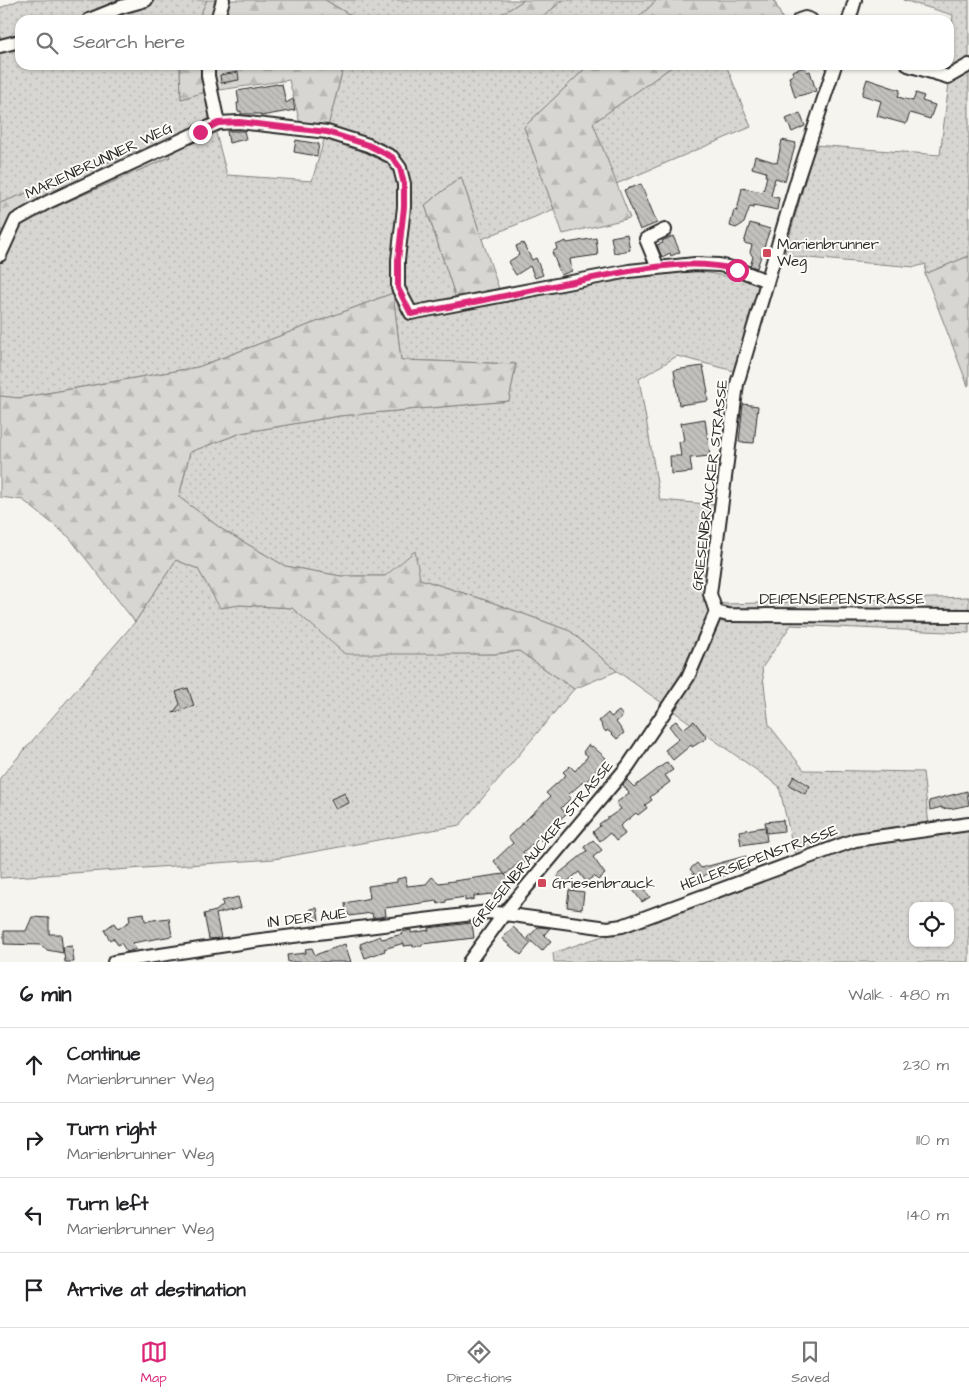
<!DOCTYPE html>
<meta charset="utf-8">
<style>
:root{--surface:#fff;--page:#f2f2f2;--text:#202124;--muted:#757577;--line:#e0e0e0;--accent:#db2777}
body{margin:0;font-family:"Architects Daughter",sans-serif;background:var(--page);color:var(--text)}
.controls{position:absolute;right:15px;bottom:15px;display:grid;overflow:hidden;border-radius:10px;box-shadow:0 1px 4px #0004}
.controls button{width:45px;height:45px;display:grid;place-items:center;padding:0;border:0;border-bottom:1px solid var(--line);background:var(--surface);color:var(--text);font:25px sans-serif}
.stop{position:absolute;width:15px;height:15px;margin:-11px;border:4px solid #db2777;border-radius:50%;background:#fff}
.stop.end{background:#db2777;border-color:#fff;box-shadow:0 1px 5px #0008}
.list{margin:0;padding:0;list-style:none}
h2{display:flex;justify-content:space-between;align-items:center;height:65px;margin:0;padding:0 20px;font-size:21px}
h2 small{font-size:16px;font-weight:400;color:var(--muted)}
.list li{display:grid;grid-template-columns:32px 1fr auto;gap:15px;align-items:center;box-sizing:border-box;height:75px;padding:0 20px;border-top:1px solid var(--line)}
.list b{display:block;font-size:19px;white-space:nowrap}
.list p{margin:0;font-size:16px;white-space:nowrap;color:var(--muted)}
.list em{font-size:16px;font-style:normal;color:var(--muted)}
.icon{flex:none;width:28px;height:28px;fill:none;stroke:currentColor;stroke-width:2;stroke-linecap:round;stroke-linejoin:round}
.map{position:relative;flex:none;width:969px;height:962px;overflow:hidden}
.search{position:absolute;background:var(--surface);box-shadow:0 1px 4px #0004;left:15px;right:15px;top:15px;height:55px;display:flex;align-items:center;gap:12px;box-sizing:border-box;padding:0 18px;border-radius:15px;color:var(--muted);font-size:19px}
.sheet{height:365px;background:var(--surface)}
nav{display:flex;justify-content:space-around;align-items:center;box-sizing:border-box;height:70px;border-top:1px solid var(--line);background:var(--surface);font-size:14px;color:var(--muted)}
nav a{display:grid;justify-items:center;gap:2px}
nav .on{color:var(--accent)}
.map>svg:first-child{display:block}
.grass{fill:url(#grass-dots);stroke:#81807e;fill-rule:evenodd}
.forest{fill:url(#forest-firs);stroke:#81807e}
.building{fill:url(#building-back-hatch);stroke:#2b2b2b}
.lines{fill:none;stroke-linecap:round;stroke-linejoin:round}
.minor-casing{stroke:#2b2b2b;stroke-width:16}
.minor{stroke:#fdfcf7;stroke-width:12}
.route{stroke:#db2777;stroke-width:6}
.poi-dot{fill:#d1495b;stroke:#fdfcf7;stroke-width:2}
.labels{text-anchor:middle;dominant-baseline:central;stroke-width:4;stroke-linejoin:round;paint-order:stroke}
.street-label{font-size:15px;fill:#2b2b2b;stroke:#fdfcf7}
.poi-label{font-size:15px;fill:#2b2b2b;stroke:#fdfcf7;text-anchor:start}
</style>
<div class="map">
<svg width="969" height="962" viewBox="0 0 969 962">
<defs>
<pattern id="grass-dots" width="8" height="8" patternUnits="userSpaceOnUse" patternTransform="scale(1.25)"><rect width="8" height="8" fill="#d7d6d2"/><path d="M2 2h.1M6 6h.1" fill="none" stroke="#b9b8b4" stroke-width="1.8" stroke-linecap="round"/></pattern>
<pattern id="forest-firs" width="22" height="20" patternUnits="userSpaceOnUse" patternTransform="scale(1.25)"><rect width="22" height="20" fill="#d7d6d2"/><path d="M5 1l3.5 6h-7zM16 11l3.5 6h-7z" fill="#b9b8b4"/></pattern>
<pattern id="building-back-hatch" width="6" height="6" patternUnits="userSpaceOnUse" patternTransform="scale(1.25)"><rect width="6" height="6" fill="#c2c1be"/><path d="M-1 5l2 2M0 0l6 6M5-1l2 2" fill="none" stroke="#a7a6a3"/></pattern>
</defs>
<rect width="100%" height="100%" fill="#f5f4ef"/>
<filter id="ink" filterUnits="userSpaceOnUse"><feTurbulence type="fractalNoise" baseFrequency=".02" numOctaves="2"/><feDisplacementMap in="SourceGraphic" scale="10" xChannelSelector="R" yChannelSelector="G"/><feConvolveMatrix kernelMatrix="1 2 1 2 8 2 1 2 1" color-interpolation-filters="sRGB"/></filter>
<g filter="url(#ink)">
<path class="grass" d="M 19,0 L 207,0 L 198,20 L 20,20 L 20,65 L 180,65 L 181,99 L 205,92 L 227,175 L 312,181 L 328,126 L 344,65 L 589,65 L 524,127 L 554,209 L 482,239 L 461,177 L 425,205 L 460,310 L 623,278 L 696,271 L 760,282 L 734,371 L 677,356 L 639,379 L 660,500 L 718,505 L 703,601 L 726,604 L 969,597 L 969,633 L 791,625 L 762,668 L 769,725 L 804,770 L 923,772 L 930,834 L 969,827 L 969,962 L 554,962 L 553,953 L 798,869 L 779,786 L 617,671 L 570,631 L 491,602 L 420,579 L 385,576 L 341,576 L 285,566 L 223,530 L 179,497 L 190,452 L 241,433 L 339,416 L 509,401 L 516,364 L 401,360 L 393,293 L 198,367 L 18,398 L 0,396 L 0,231 L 170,157 L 164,142 L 0,203 L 0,8 ZM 913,906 L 950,906 L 950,943 L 913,943 Z
M 325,0 L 524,0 L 493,20 L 355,20 L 355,18 Z
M 563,0 L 657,0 L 636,20 L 539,20 Z
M 903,0 L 969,0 L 969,58 L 948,71 L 953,15 Z
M 676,65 L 726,65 L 751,127 L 616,184 L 593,123 L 670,68 Z
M 969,71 L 969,256 L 925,274 L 926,264 L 915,267 L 784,256 L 815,145 L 940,155 L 949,83 Z
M 176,560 L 198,569 L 220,607 L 240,605 L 292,608 L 346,653 L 494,654 L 519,651 L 574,689 L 460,825 L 274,859 L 0,878 L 0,778 L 135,622 Z"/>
<path class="forest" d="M 207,0 L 325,0 L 355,18 L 355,20 L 198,20 Z
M 524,0 L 563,0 L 539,20 L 493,20 Z
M 657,0 L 774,0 L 783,20 L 636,20 Z
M 180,65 L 344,65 L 328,126 L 300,123 L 289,80 L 205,92 L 181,99 Z
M 589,65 L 676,65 L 670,68 L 593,123 L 630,218 L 563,234 L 524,127 Z
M 164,141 L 170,157 L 0,231 L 0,203 Z
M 461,177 L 500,292 L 457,301 L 425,205 Z
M 969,256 L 969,385 L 968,386 L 925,274 Z
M 393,293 L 401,360 L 516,364 L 509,401 L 339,416 L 241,433 L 190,452 L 179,497 L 223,530 L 285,566 L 341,576 L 385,576 L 415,551 L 420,579 L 491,602 L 570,631 L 617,671 L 574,689 L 519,651 L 494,654 L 345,654 L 292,608 L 240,605 L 220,608 L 198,569 L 176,560 L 135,622 L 69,537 L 23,500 L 0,497 L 0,396 L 19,398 L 198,367 Z"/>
<path class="building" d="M 805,67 L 807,72 L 810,71 L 816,91 L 795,97 L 789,77 L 793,75 L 792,71 Z
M 238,72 L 239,80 L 221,83 L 220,75 Z
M 867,79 L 900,90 L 898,97 L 913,101 L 916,93 L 924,96 L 922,101 L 935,105 L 930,119 L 910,113 L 906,124 L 877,116 L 881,101 L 862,95 Z
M 277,84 L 277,85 L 282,84 L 286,103 L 293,99 L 295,110 L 261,116 L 260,114 L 241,114 L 241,111 L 238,112 L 237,103 L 239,103 L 237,91 Z
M 800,113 L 805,126 L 792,132 L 786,119 Z
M 227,131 L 244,131 L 246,139 L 229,143 Z
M 296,140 L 319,144 L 317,156 L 294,152 Z
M 782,140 L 796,143 L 785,181 L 775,178 L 771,196 L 779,198 L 777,210 L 754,205 L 754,207 L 750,206 L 744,223 L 736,228 L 730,226 L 734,210 L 737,211 L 742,188 L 763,192 L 767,176 L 765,176 L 766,172 L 752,168 L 755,156 L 777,163 Z
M 641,184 L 657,223 L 640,230 L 624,190 Z
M 750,223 L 770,229 L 757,268 L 750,266 L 753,257 L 750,252 L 752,245 L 744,243 Z
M 627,234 L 630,250 L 614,253 L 611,237 Z
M 673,236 L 680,252 L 671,256 L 670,253 L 662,257 L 657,245 L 663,243 L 662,241 Z
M 596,238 L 598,255 L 570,259 L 572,271 L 561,275 L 552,252 L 557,249 L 556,245 L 566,241 L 567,243 Z
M 523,243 L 532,260 L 536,258 L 543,275 L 535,278 L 530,266 L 516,275 L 508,262 L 519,255 L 516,246 Z
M 703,366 L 708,392 L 707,392 L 708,401 L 679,405 L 674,370 Z
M 743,404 L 758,406 L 754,443 L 739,442 Z
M 705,419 L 710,456 L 690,458 L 692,472 L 671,474 L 670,456 L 681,456 L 679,442 L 684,441 L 681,423 Z
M 188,688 L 194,706 L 173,713 L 180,704 L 176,692 Z
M 619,711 L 623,716 L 616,722 L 624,733 L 617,739 L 611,733 L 607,730 L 606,732 L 601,726 L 602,725 L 599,721 L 608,713 L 611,717 Z
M 676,721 L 683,729 L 694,721 L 707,738 L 692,747 L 691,745 L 673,760 L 665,750 L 679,739 L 669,726 Z
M 588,745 L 591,747 L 592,746 L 606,758 L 585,783 L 584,781 L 568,795 L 571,798 L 561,808 L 566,814 L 549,829 L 551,832 L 541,841 L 539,838 L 523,852 L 529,859 L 522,865 L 520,862 L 505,875 L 494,861 L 513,843 L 508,837 L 550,797 L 546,793 L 566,775 L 563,772 L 570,766 L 575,771 L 588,756 L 583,752 Z
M 667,762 L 673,770 L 665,775 L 670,782 L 650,797 L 652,800 L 645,805 L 647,808 L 638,815 L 636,813 L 620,826 L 625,834 L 616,841 L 610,833 L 600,841 L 593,832 L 600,826 L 599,824 L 621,809 L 616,803 L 629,793 L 623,785 L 627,780 L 634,787 Z
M 794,776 L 810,786 L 805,794 L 789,785 Z
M 967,791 L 969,805 L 949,809 L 948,808 L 942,809 L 942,807 L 930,810 L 929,801 Z
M 345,793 L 349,803 L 335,809 L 331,799 Z
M 783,820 L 784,831 L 767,833 L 765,822 Z
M 765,827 L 767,841 L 741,845 L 739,831 Z
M 593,840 L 602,850 L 593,857 L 605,874 L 598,880 L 594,876 L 586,882 L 579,872 L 564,884 L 557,875 L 587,851 L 584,847 Z
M 746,856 L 750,868 L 742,871 L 740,865 L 722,870 L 724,876 L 715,879 L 713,869 L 699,880 L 690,869 L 697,863 L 701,868 Z
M 504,874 L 511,881 L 493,898 L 492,894 L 474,896 L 474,899 L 465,901 L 465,897 L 446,900 L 446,902 L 438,904 L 437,901 L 385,908 L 386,916 L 373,918 L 372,913 L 349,916 L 348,913 L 346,913 L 345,903 L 370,898 L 368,886 L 397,882 L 397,879 L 406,877 L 407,886 L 426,884 L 432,877 L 439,883 Z
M 640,884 L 650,897 L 642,902 L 633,890 Z
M 569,890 L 584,892 L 582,909 L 567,907 Z
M 238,897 L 241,908 L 216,914 L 221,938 L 209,939 L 204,914 L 216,911 L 223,905 L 222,901 Z
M 317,908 L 319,920 L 304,922 L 302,913 L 310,912 L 310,909 Z
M 144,913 L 145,921 L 169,918 L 172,936 L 132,943 L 136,949 L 127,952 L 121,943 L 118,945 L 113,938 L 110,940 L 104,930 L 114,923 L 118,929 L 130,921 L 129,915 Z
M 32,917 L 49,918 L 49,934 L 61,934 L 63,953 L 47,950 L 41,945 L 4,944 L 4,931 L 26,931 Z
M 472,923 L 474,938 L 422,944 L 422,946 L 413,947 L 413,945 L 404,946 L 404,943 L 384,949 L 385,951 L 365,958 L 360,944 L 380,936 L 382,939 L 403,934 L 402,932 L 411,930 L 411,933 L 429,930 L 428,928 Z
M 513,927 L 531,943 L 521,955 L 502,939 Z
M 538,927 L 550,928 L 544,935 L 551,941 L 542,951 L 528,938 Z
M 345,944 L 351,962 L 288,962 L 287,955 L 306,953 L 305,949 L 312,948 L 315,955 Z
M 72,946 L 74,962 L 65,962 L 63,947 Z"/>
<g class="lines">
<defs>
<path id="minor" d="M 89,20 L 121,7 L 146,0
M 217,20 L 223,0
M 799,20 L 805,18 L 811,20
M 849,20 L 855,0
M 0,46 L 20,41
M 208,65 L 208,76 L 218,123
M 908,65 L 948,77 L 969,65
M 0,255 L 16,220 L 48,202 L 218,123 L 239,122 L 327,132 L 368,145 L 392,157 L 400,168 L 404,184 L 404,207 L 398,260 L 398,288 L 411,313 L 629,271 L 695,264 L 719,265 L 737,269 L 767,281
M 658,268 L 646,239 L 665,230
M 716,612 L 728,615 L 969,616
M 114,962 L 253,941 L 489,912 L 608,928 L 622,926 L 855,840 L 969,824
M 469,962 L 504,914 L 628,766 L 688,677 L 716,612 L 710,594 L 737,384 L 798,177 L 835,65"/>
</defs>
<use href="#minor" class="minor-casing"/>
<use href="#minor" class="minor"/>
</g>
</g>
<g class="lines" filter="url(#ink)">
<path class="route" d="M 200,132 L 218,123 L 239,122 L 327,132 L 368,145 L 392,157 L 400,168 L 404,184 L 404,207 L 398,260 L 398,288 L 411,314 C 469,304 526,291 583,280 C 632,270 689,257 737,270"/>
</g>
<g class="poi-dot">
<rect x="762" y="248" width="10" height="10" rx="2.5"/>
<rect x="537" y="878" width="10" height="10" rx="2.5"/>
</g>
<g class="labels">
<g class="street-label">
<text transform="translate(99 161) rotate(-25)">MARIENBRUNNER WEG</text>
<text transform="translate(710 485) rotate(-83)">GRIESENBRAUCKER STRASSE</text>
<text x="842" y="599">DEIPENSIEPENSTRASSE</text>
<text transform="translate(542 844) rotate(-50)">GRIESENBRAUCKER STRASSE</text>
<text transform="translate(759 858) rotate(-20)">HEILERSIEPENSTRASSE</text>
<text transform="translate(307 918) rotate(-7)">IN DER AUE</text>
</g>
<g class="poi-label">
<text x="777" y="244">Marienbrunner<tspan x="777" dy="17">Weg</tspan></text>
<text x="552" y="883">Griesenbrauck</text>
</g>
</g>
</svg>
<div class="controls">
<button><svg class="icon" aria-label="locate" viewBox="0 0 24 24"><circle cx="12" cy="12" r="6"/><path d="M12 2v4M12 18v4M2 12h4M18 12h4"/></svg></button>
</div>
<div class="stop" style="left:737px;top:270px"></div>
<div class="stop end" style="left:200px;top:132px"></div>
<div class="search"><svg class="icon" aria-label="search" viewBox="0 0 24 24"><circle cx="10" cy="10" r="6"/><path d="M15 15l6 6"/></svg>Search here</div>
</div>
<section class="sheet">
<h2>6 min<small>Walk · 480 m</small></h2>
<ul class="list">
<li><svg class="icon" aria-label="ahead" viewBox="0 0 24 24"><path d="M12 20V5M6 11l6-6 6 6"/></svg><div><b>Continue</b><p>Marienbrunner Weg</p></div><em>230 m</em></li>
<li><svg class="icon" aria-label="right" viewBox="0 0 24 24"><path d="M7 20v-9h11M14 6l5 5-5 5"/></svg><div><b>Turn right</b><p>Marienbrunner Weg</p></div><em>110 m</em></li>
<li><svg class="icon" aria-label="left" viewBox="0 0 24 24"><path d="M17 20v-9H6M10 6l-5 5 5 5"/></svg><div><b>Turn left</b><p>Marienbrunner Weg</p></div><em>140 m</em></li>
<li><svg class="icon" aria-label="arrive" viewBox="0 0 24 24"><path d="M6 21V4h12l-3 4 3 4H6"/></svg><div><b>Arrive at destination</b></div></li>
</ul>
</section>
<nav>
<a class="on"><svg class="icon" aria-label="map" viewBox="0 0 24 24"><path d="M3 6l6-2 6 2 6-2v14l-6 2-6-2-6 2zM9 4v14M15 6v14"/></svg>Map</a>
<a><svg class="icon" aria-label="directions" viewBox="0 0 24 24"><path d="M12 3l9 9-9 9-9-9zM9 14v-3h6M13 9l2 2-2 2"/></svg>Directions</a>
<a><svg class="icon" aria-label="saved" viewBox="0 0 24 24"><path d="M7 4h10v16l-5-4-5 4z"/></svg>Saved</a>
</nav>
